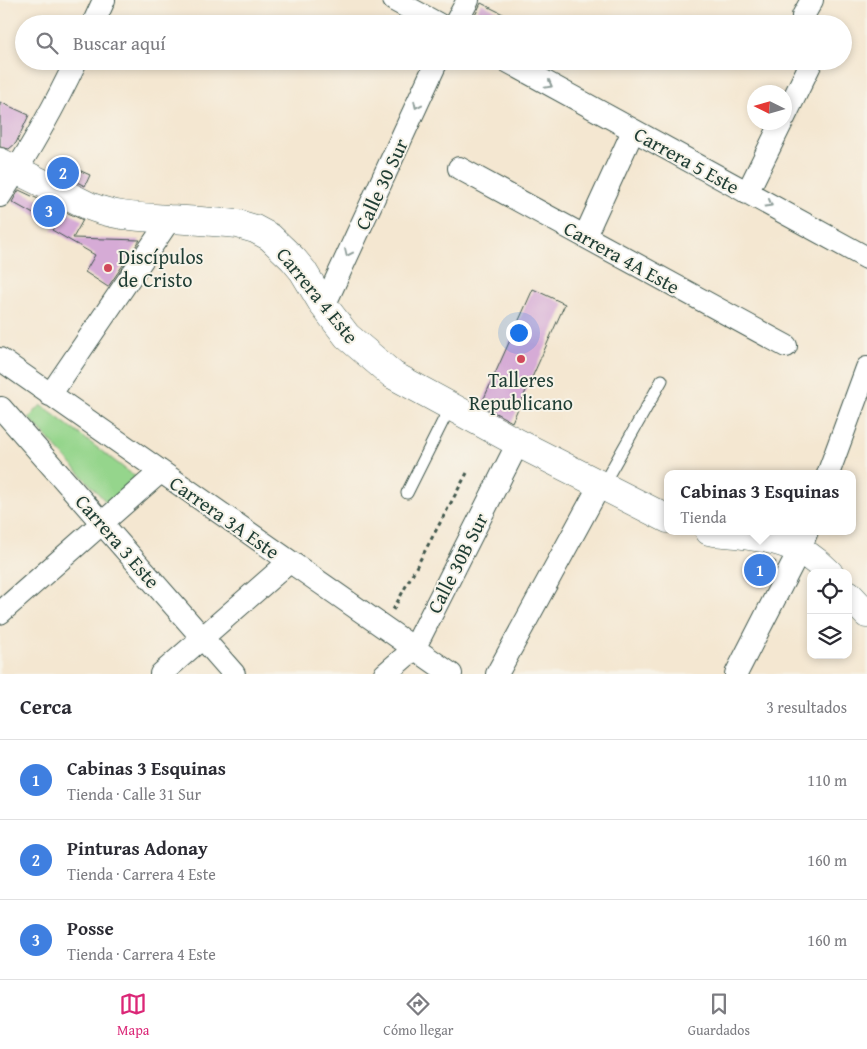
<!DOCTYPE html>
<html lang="es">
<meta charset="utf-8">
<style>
:root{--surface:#fff;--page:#f2f2f3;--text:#2b2b33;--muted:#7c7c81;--line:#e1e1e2;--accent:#db2777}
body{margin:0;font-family:"Gentium Book Plus",serif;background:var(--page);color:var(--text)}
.controls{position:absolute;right:15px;bottom:15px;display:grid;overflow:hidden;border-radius:10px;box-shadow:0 2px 8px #0003}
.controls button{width:45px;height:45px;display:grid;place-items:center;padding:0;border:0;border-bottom:1px solid var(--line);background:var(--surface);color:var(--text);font:25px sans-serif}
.compass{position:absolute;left:747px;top:85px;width:45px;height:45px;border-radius:50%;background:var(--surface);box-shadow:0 2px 8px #0003;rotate:275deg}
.you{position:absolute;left:518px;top:332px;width:18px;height:18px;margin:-12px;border:4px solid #fff;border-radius:50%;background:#1a73e8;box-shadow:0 0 0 8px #1a73e833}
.badge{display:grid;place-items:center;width:32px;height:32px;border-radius:50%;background:var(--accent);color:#fff;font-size:16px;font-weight:700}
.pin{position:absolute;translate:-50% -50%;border:2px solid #fff;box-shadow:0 1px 5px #0006}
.popup{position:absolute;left:664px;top:470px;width:192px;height:65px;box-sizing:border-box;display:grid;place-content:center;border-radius:10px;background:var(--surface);filter:drop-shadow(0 1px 4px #0005);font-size:16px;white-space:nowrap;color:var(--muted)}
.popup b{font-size:19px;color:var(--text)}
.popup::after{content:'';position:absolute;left:50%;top:100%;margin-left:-10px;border:10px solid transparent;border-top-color:var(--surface)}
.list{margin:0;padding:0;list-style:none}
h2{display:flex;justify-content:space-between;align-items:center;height:65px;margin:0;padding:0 20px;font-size:21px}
h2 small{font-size:16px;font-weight:400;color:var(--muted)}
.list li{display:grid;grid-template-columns:32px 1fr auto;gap:15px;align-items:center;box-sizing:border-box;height:80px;padding:0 20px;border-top:1px solid var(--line)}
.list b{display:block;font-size:19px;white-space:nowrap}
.list p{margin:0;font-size:16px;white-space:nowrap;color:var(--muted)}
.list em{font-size:16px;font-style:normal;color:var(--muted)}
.icon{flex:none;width:28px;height:28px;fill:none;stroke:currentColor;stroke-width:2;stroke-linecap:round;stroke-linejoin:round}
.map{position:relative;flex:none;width:867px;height:674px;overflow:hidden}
.search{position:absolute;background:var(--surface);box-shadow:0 2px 8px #0003;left:15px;right:15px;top:15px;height:55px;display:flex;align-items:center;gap:12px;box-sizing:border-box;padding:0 18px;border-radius:28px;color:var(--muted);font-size:19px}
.sheet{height:305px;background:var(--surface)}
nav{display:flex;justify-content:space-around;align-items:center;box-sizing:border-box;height:70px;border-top:1px solid var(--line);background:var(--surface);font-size:14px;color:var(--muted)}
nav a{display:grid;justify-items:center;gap:2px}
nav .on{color:var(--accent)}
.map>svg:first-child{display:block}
.green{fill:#95d58c;stroke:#5a8960}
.building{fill:#d6abd6}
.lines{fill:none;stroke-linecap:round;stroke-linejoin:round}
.service-casing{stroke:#3f564c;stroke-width:13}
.minor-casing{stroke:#3f564c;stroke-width:24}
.tertiary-casing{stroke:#3f564c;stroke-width:29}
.path{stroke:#3f564c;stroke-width:3;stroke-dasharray:4 4;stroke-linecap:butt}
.service{stroke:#fff;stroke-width:11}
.minor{stroke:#fff;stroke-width:22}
.tertiary{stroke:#fff;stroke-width:28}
.oneway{stroke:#8f9e9a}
.poi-dot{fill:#d1495b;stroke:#f7f3e8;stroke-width:2}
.labels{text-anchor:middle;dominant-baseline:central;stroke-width:4;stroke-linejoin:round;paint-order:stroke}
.street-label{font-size:20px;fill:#1f3d34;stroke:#f7f3e8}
.poi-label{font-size:20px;fill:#1f3d34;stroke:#f7f3e8;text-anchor:start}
</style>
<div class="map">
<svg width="867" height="674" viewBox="0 0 867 674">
<rect width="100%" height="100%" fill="#f7f3e8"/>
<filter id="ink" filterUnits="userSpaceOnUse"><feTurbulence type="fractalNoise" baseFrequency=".02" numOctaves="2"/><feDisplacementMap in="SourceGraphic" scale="10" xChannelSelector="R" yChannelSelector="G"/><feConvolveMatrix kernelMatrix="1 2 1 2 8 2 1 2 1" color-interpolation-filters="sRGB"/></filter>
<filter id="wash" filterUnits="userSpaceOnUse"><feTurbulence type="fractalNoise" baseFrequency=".0096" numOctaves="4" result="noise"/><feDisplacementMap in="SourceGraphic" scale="20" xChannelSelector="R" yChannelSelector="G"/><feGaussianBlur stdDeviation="1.12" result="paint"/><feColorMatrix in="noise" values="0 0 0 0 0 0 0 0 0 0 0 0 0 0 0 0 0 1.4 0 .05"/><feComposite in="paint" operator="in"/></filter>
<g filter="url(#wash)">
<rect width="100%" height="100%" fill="#f4e7d1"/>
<path class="green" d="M 41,405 L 137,478 L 107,503 L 29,418 Z"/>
<g id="blocks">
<path class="building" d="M 481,3 L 523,24 L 471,24 Z
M 0,102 L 29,115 L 16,143 L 9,149 L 0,147 Z
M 54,159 L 90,175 L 85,186 L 50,169 Z
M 19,190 L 83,220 L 73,238 L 140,240 L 108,287 L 85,272 L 95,255 L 52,230 L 55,226 L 12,202 Z
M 533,289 L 565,304 L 512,422 L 481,405 Z
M 759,553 L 776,562 L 761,587 L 745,578 Z"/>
</g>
</g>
<g filter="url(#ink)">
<use href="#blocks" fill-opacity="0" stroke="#3f564c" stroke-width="1"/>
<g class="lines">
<defs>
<path id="service" d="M 600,484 L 609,474 L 662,380
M 407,493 L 450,407"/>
<path id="minor" d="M 394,0 L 438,24
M 803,16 L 812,0
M 93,24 L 104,0
M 455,24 L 468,0
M 507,61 L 867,258
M 784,118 L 812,61
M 459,168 L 786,346
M 747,193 L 782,122
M 0,196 C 28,153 54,108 76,61
M 585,236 L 633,131
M 324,306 L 437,61
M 0,359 L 451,674
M 50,395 L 170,219
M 1,408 L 234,674
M 828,474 L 867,368
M 0,613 L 160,472
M 161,674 L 289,562
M 385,674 L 414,649 L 518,443
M 497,674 L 600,485
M 736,674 L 800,549 L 807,531"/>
<path id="tertiary" d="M 0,162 L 89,206 C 117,217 139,217 169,219 C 192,220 215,222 238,224 L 255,229 L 270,237 L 293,259 L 303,271 L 324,306 L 347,336 L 393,375 L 518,443 L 668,519
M 709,531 C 718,533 727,533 737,534 C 775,539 801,544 829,573
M 848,594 L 867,614"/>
</defs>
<use href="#service" class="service-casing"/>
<use href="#minor" class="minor-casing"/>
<use href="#tertiary" class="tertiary-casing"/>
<path class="path" d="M 393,610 L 467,473"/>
<use href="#service" class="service"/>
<use href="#minor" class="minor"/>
<use href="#tertiary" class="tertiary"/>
</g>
<defs><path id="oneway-chevron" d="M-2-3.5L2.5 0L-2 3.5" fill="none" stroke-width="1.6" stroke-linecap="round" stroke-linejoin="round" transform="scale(1.25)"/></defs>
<g class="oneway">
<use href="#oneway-chevron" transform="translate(549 85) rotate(29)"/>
<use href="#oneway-chevron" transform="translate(417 105) rotate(115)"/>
<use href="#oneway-chevron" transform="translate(769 204) rotate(29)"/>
<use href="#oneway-chevron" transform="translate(348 253) rotate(115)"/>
</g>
</g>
<g class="poi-dot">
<circle cx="108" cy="268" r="5"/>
<circle cx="521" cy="359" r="5"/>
</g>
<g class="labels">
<g class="street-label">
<text transform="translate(687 160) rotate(29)">Carrera 5 Este</text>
<text transform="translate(381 184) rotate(-65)">Calle 30 Sur</text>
<text transform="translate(622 257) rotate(29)">Carrera 4A Este</text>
<text transform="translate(318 295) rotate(51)">Carrera 4 Este</text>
<text transform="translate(225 517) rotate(35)">Carrera 3A Este</text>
<text transform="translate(118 541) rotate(49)">Carrera 3 Este</text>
<text transform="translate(457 563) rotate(-63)">Calle 30B Sur</text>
</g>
<g class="poi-label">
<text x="118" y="256">Discípulos<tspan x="118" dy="23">de Cristo</tspan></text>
<text x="521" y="379" text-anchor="middle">Talleres<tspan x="521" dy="23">Republicano</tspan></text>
</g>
</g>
</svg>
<div class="controls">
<button><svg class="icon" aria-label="locate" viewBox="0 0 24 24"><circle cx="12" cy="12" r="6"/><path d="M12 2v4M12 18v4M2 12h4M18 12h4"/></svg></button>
<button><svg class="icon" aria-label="layers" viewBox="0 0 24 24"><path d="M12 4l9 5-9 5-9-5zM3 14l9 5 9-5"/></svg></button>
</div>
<svg class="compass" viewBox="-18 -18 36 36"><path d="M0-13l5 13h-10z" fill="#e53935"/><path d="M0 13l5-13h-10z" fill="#7c7c81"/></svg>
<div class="you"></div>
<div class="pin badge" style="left:760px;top:570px;background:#3f7fe0">1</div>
<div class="popup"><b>Cabinas 3 Esquinas</b>Tienda</div>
<div class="pin badge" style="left:63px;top:173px;background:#3f7fe0">2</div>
<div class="pin badge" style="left:49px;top:211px;background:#3f7fe0">3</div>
<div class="search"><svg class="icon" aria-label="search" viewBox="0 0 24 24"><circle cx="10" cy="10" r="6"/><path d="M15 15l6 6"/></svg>Buscar aquí</div>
</div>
<section class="sheet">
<h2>Cerca<small>3 resultados</small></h2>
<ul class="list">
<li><span class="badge" style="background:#3f7fe0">1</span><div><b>Cabinas 3 Esquinas</b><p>Tienda · Calle 31 Sur</p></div><em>110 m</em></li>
<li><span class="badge" style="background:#3f7fe0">2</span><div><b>Pinturas Adonay</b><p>Tienda · Carrera 4 Este</p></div><em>160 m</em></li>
<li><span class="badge" style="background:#3f7fe0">3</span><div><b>Posse</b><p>Tienda · Carrera 4 Este</p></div><em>160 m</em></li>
</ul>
</section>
<nav>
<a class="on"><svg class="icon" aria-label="map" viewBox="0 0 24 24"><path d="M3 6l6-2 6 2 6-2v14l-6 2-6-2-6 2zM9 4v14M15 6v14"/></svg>Mapa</a>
<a><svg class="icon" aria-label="directions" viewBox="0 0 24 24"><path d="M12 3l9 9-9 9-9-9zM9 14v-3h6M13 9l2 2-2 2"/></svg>Cómo llegar</a>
<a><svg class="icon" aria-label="saved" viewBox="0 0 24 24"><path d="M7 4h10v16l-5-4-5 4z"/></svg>Guardados</a>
</nav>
